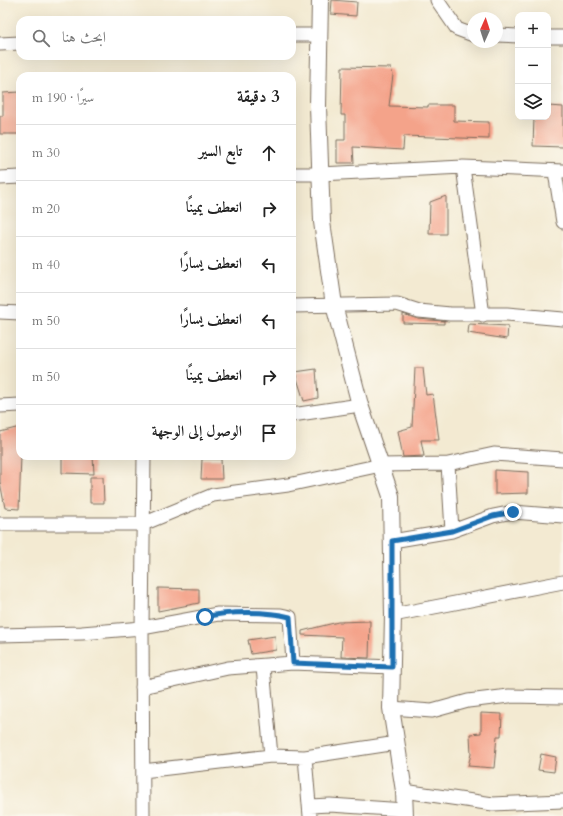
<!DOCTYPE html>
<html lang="ar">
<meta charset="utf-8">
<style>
:root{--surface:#fff;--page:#f6f6f6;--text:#222;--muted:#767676;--line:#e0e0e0}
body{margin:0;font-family:Cardo,Amiri,serif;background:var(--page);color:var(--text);direction:rtl}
.controls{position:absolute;right:12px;top:12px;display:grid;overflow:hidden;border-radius:8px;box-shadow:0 4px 16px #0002}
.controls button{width:36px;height:36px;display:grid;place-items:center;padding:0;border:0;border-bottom:1px solid var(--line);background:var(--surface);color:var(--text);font:20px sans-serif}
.compass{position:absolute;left:467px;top:12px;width:36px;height:36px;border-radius:50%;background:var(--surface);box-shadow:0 4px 16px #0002;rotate:3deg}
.stop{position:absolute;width:12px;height:12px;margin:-9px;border:3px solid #1f6fb2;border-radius:50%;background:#fff}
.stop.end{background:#1f6fb2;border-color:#fff;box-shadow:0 1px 4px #0008}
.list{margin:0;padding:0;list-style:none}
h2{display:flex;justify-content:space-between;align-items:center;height:52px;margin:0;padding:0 16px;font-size:17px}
h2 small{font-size:13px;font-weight:400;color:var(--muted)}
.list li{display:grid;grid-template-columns:26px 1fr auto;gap:12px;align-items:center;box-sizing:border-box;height:56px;padding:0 16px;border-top:1px solid var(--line)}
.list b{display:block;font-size:15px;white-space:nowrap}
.list em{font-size:13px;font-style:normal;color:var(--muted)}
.icon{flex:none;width:22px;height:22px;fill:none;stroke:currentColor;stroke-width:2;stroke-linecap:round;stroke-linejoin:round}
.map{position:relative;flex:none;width:563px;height:816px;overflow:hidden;direction:ltr}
.search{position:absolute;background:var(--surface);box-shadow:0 4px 16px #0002;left:16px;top:16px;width:280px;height:44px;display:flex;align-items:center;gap:10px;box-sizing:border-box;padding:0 14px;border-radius:12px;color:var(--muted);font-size:15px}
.panel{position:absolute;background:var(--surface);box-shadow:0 4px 16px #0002;left:16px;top:72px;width:280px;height:388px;border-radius:12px;direction:rtl}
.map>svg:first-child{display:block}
.building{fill:#f4a38a}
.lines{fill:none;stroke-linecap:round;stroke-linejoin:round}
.minor-casing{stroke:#7b6d5d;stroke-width:15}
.tertiary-casing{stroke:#7b6d5d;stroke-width:18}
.minor{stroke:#fff;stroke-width:13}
.tertiary{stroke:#fff;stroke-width:16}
.route{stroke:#1f6fb2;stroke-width:5}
</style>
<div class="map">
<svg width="563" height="816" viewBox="0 0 563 816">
<rect width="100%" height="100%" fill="#fbf7ec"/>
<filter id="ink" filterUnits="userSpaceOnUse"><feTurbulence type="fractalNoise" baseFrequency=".025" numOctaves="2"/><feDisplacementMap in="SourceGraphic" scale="8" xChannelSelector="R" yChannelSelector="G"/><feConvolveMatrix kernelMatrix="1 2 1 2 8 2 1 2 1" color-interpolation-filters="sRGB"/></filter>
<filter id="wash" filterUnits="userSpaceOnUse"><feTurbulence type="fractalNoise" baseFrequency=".012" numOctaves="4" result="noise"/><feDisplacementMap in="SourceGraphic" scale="16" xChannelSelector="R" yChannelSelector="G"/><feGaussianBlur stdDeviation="0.9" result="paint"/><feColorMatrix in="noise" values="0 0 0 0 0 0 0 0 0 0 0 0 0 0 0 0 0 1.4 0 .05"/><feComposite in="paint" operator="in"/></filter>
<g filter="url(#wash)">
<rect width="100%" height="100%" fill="#f3ead2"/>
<g id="blocks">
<path class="building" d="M 332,0 L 357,2 L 356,16 L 331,14 Z
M 342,67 L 391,68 L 393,75 L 389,106 L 428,107 L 428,105 L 454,105 L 454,121 L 489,122 L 489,139 L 404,136 L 403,150 L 353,147 L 354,163 L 337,163 L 337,140 L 345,140 L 345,115 L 341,115 Z
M 20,92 L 20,134 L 0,134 L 0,116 L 3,116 L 3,93 Z
M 548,106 L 563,107 L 563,147 L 533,146 L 534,117 L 548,117 Z
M 446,196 L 446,234 L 429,234 L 430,202 Z
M 403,314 L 418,319 L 444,321 L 444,324 L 403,323 Z
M 469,324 L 508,326 L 507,339 L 468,333 Z
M 415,368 L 423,368 L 426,395 L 433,394 L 439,440 L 421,440 L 424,456 L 403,457 L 398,431 L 412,427 Z
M 316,369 L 318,398 L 304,401 L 295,372 Z
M 20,427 L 19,446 L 21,456 L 19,509 L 5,508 L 0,482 L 0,432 Z
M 62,456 L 93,456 L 94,474 L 62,473 Z
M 202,459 L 221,459 L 222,479 L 201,479 Z
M 495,470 L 528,472 L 528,493 L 495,494 Z
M 90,477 L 103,477 L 104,503 L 90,503 Z
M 158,588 L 199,589 L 199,603 L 158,611 Z
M 370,621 L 369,658 L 341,657 L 342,637 L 302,635 L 302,631 L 338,622 Z
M 275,636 L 276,650 L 251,654 L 248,640 Z
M 481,713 L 502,714 L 501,736 L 497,736 L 494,768 L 468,766 L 471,754 L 470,734 L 481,733 Z
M 541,754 L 556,757 L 554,772 L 538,770 Z"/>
</g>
</g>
<g filter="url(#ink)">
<use href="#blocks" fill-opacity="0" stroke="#7b6d5d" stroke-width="1"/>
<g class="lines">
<defs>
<path id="minor" d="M 437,0 L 457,29 L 473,35
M 292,35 L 319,35
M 497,35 L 518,36
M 548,37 L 563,37
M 0,44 L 20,43
M 463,167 L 483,315
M 555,172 L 563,222
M 292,174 L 320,174 L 463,167 L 563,171
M 0,178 L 20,177
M 292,306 L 397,304 L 419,311 L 450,314 L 507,314 L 563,319
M 0,312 L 20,313
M 0,406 L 20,405
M 292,415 L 360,405
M 448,464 L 452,531
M 0,524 L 143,524 L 213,495 L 288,485 L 381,465 L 448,464 L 494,454 L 563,459
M 392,541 L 452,531 L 493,516 L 513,512 L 563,516
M 393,615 L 563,582
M 0,635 L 82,633 L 142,628 L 218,614 L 281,615 L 290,617 L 293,663
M 263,667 L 271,756
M 142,687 L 228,668 L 293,663 L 392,667
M 391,708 L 432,711 L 468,701 L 509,696 L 563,697
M 305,757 L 310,816
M 143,771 L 271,756 L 305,757 L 397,743
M 404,791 L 493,804 L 563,801
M 310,806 L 330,805 L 405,810
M 143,816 L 142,628 L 144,456"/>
<path id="tertiary" d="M 320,0 L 318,106 L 322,222 L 334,305 L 360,405 L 391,496 L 393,615 L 391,708 L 404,791 L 405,816"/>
</defs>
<use href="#minor" class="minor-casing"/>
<use href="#tertiary" class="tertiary-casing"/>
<use href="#minor" class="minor"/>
<use href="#tertiary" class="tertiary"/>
</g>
</g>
<g class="lines" filter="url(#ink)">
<path class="route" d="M 205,617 C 229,611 266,611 290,617 L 293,663 L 392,667 L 392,541 L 452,531 L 493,516 L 513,512"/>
</g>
</svg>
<div class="controls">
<button>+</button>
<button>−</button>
<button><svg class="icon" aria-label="layers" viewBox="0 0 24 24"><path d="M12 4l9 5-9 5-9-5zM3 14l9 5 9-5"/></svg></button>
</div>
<svg class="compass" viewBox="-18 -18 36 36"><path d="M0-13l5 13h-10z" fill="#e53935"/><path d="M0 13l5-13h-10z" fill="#767676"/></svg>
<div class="stop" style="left:205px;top:617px"></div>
<div class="stop end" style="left:513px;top:512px"></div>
<div class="search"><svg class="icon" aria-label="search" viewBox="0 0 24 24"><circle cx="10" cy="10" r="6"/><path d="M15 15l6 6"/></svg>ابحث هنا</div>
<section class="panel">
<h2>3 دقيقة<small>سيرًا · 190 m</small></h2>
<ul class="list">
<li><svg class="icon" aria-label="ahead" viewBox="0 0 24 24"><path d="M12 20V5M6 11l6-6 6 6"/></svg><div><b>تابع السير</b></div><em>30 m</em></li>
<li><svg class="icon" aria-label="right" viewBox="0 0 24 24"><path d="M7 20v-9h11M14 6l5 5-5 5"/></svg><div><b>انعطف يمينًا</b></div><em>20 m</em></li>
<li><svg class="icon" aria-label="left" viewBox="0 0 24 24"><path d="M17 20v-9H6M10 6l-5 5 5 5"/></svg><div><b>انعطف يسارًا</b></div><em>40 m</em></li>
<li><svg class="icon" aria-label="left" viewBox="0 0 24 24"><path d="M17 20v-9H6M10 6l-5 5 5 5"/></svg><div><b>انعطف يسارًا</b></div><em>50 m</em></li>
<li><svg class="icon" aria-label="right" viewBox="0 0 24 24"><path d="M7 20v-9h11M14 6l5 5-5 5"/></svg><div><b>انعطف يمينًا</b></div><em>50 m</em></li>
<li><svg class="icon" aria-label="arrive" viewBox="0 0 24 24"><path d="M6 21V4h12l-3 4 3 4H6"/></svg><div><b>الوصول إلى الوجهة</b></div></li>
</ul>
</section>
</div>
